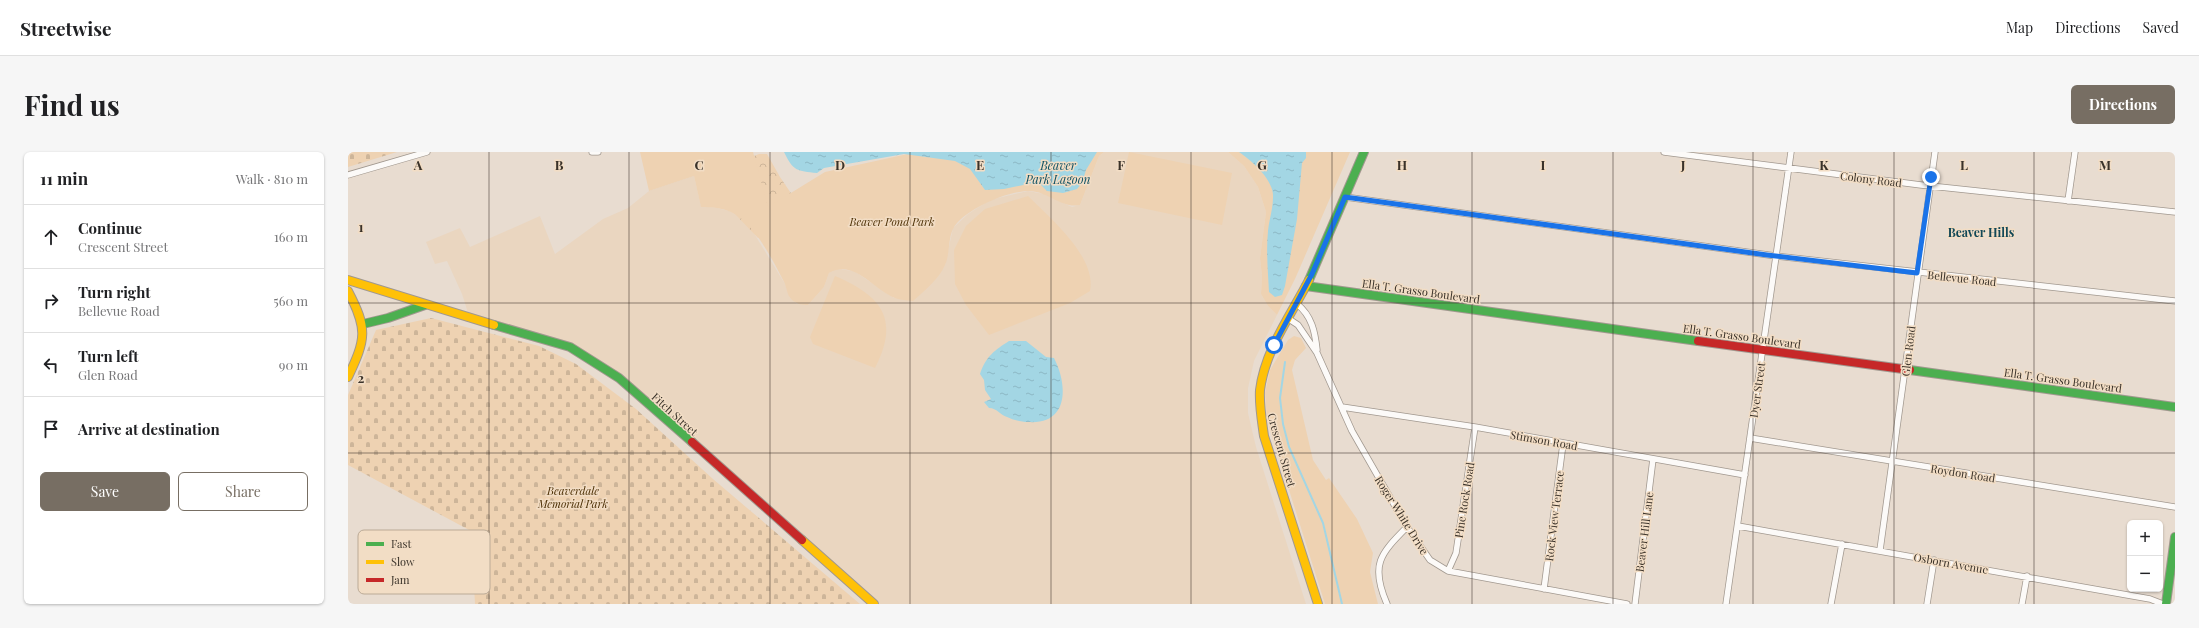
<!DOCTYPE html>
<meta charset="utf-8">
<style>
:root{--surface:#fff;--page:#f6f6f6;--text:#202124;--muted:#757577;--line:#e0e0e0;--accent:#776e63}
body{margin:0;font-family:"Playfair Display",serif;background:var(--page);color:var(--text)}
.controls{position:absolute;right:12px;bottom:12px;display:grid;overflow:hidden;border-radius:6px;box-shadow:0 1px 3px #0004}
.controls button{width:36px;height:36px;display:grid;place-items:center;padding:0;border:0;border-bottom:1px solid var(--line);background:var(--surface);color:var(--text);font:20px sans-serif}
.stop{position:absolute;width:12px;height:12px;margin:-9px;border:3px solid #1a73e8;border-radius:50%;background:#fff}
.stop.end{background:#1a73e8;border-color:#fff;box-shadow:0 1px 4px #0008}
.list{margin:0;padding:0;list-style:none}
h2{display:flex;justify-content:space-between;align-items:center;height:52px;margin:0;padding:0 16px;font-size:17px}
h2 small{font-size:13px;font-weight:400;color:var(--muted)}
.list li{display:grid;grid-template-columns:26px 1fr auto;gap:12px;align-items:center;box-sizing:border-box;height:64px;padding:0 16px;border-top:1px solid var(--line)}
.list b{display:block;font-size:15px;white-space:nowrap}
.list p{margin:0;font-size:13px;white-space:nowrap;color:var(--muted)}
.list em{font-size:13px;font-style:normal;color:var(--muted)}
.actions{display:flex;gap:8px;padding:12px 16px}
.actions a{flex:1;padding:9px 0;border:1px solid var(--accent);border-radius:6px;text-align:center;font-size:14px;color:var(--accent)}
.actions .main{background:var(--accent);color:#fff}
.icon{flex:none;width:22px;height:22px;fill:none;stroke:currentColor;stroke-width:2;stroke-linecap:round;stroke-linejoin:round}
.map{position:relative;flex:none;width:1827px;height:452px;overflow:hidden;border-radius:6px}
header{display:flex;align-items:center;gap:24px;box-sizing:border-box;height:56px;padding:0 20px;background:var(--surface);border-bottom:1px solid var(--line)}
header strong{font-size:19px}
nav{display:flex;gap:22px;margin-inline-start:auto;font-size:14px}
.intro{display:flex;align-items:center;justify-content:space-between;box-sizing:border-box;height:96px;padding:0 24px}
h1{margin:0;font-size:28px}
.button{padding:10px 18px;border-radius:6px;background:var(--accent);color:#fff;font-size:14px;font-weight:700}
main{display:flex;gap:24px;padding:0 24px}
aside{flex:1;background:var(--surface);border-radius:6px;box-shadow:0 1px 3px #0004}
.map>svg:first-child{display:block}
.built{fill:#ead6c0}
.forest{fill:url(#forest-crowns)}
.cemetery{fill:url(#cemetery-stones)}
.park{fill:#eed2b2}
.water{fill:url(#water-ripples)}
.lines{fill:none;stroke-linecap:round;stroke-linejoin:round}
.stream{stroke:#a3d6e4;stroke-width:2}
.street-casing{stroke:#a1988f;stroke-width:7}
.fast-casing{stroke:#a1988f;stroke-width:10}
.slow-casing{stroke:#a1988f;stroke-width:10}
.jam-casing{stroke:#a1988f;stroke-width:10}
.street{stroke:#fcfaf8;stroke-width:5.5}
.fast{stroke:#4caf50;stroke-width:8}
.slow{stroke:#ffc107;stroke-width:8}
.jam{stroke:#c62828;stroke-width:8}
.route{stroke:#1a73e8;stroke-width:5}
.grid{fill:none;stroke:#3a3229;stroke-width:1;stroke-opacity:0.55}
.labels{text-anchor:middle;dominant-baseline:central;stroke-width:3;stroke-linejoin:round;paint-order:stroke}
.street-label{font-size:11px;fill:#3a3229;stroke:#f2ddc5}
.park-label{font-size:11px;font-style:italic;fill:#4c2f04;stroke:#f2ddc5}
.water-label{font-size:12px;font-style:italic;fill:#105264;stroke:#f2ddc5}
.neighbourhood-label{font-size:12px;font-weight:bold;fill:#124857;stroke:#f2ddc5}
.key{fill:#f2ddc5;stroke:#bbaa96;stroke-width:1}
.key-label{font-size:11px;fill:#3a3229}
.grid-label{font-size:13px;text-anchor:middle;font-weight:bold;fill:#3a3229;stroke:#f2ddc5;stroke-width:3;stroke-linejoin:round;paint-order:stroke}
</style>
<header>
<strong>Streetwise</strong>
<nav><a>Map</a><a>Directions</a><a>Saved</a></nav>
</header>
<div class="intro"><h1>Find us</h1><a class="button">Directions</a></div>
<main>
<aside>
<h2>11 min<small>Walk · 810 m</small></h2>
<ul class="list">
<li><svg class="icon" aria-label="ahead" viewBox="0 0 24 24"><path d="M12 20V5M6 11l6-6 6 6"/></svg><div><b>Continue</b><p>Crescent Street</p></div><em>160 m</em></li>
<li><svg class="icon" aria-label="right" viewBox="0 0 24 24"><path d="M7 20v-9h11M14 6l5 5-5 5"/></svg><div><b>Turn right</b><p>Bellevue Road</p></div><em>560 m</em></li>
<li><svg class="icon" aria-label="left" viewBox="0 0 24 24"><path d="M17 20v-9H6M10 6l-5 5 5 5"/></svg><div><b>Turn left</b><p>Glen Road</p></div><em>90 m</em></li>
<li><svg class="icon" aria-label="arrive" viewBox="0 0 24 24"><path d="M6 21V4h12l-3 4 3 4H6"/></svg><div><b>Arrive at destination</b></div></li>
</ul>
<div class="actions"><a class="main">Save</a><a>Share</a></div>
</aside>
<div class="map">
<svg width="1827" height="452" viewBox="0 0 1827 452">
<defs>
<pattern id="forest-crowns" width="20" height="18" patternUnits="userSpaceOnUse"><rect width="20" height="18" fill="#eed2b2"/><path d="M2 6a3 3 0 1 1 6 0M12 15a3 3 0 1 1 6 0" fill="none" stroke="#cdb599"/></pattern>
<pattern id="cemetery-stones" width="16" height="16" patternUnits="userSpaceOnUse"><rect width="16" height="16" fill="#eed2b2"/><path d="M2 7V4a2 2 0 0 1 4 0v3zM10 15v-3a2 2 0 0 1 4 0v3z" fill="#cdb599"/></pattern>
<pattern id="water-ripples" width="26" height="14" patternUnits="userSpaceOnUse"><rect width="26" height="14" fill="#a3d6e4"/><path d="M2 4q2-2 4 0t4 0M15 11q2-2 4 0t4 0" fill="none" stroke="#8db8c4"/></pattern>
</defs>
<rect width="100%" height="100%" fill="#e8dcd0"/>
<path class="built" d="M 756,0 L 880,0 L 896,14 L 910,35 L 918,60 L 912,106 L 914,124 L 913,142 L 920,154 L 929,163 L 906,209 L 900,236 L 900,261 L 908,295 L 958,452 L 526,452 L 271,226 L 222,195 L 121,164 L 114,142 L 99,109 L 87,112 L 78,90 L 112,76 L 122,95 L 192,64 L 207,102 L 255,67 L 280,56 L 301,39 L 346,24 L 353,54 L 369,56 L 385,60 L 404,78 L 437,132 L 442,146 L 449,152 L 460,153 L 476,135 L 481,121 L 489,117 L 506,119 L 546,146 L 597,113 L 605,76 L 620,62 L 642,48 L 680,39 L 696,42 L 724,55 L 732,53 L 751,4 Z"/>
<path class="forest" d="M 411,2 L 419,2 L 432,25 L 451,53 L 410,86 L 385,60 L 371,18 Z"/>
<path class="cemetery" d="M 0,0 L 49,0 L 0,15 Z
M 83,166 L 191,194 L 228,212 L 288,257 L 365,327 L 512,452 L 127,452 L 123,379 L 0,313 L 0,243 L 28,178 Z"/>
<path class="park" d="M 292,0 L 405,0 L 420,55 L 477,20 L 569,0 L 756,0 L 751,4 L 732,53 C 714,57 698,38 680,39 C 660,39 615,58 605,77 C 600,87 602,102 597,113 C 591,127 576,139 565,149 C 559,148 552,148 547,146 C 524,137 507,107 481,121 L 476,135 L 460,153 C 453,153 448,152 443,147 C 439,143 439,136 436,130 C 426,110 405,69 383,60 C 374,56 364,55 353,55 L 346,24 L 301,39 Z
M 781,0 L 884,21 L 874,73 L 770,51 Z
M 880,0 L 1002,0 L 947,127 L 929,163 L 920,154 L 913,142 L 914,124 L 912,106 L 918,60 L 910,35 L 896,14 Z
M 680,44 C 702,66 749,105 742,139 L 722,151 L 641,183 L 618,153 L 607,132 L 606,98 L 618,74 L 637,57 Z
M 487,124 C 534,144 552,167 527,216 L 465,192 L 462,185 Z
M 946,184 L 953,186 L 958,196 L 947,208 L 944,218 L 965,308 L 978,328 L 981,326 L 1009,367 L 1025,401 L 1022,420 L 1030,452 L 977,452 L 919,268 L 917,241 L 922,218 L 940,188 Z"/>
<path class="water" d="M 436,0 L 749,0 L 738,18 L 734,31 L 729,37 L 715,41 L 699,39 L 692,32 L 685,31 L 656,37 L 637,38 L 622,17 L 607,9 L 556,2 L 476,16 L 469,21 C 449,19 445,19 436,0 Z
M 891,0 L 958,0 L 958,6 L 954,11 L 949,67 L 937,134 L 934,143 L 927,145 L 921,140 C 920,120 918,99 920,79 C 921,68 925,57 925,45 C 926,28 904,9 891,0 Z
M 661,189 L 678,189 L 698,205 L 706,206 C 720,233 721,273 680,270 C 674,270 665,268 659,265 C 652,263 649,256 641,256 L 636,250 L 643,247 L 637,238 L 636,228 L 632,222 C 638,204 647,198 661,189 Z"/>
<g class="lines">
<path class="stream" d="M 937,210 L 932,246 L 935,272 L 941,295 L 975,371 L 994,452"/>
<defs>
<path id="street" d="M 244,0 L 250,0
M 1316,0 L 1573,33 L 1827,60
M 0,23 L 79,0
M 997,45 L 1428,104 L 1827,149
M 1720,49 L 1727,0
M 949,152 C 964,164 967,180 969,198
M 941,167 L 950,173 L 969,201 L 1004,279 L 1059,375 L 1082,408 L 1100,419 L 1279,452
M 994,255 L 1127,275 L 1397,323
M 1402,286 L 1827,355
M 1390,374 L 1802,447 L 1815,452
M 1532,398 L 1587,0
M 1100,419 L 1108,401 L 1127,275
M 1196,437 L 1215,292
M 1039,452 C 1022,413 1032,402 1059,375
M 1287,452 L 1305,307
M 1378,452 L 1443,0
M 1483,452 L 1494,392
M 1579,452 L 1586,408
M 1674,452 L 1679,424"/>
<path id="fast" d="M 961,128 L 1016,0
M 958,134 L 1350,189
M 15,172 L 40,166 L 77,153
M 146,173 L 222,195 L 271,226 L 344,290
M 1562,218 L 1827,255
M 1818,452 L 1827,385"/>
<path id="slow" d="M 0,128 L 146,173
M 961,128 C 943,163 917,198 912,238 C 911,253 914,269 916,284 L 970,452
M 0,139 C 20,177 18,187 0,225
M 454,388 L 526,452"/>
<path id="jam" d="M 1350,189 L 1562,218
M 344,290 L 454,388"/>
</defs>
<use href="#street" class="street-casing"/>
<use href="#fast" class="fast-casing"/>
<use href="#slow" class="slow-casing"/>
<use href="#jam" class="jam-casing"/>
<use href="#street" class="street"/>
<use href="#fast" class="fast"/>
<use href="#slow" class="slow"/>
<use href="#jam" class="jam"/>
</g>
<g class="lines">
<path class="route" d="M 926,193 L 964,122 L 997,45 L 1419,103 L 1569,121 L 1583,25"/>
</g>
<path class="grid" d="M 141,0 L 141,452M 281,0 L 281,452M 422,0 L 422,452M 562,0 L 562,452M 703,0 L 703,452M 843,0 L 843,452M 984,0 L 984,452M 1124,0 L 1124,452M 1265,0 L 1265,452M 1405,0 L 1405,452M 1546,0 L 1546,452M 1686,0 L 1686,452M 0,151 L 1827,151M 0,301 L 1827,301"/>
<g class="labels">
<g class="street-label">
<text transform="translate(1523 27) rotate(7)">Colony Road</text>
<text transform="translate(1614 126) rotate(6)">Bellevue Road</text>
<text transform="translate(1073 139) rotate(8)">Ella T. Grasso Boulevard</text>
<text transform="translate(1394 184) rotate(8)">Ella T. Grasso Boulevard</text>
<text transform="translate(1560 199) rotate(-83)">Glen Road</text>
<text transform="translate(1715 228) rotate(8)">Ella T. Grasso Boulevard</text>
<text transform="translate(1409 238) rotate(-82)">Dyer Street</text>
<text transform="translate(327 262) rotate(42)">Fitch Street</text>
<text transform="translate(1196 288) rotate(10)">Stimson Road</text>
<text transform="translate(934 298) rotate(74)">Crescent Street</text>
<text transform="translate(1615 321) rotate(9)">Roydon Road</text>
<text transform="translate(1116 348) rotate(-81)">Pine Rock Road</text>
<text transform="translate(1054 363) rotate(58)">Roger White Drive</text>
<text transform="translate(1206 364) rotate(-83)">Rock View Terrace</text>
<text transform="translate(1296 380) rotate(-83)">Beaver Hill Lane</text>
<text transform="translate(1603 411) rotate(10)">Osborn Avenue</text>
</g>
<g class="park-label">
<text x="544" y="69">Beaver Pond Park</text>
<text x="225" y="338">Beaverdale<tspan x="225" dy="13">Memorial Park</tspan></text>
</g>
<g class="water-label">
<text x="710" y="13">Beaver<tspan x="710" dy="14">Park Lagoon</tspan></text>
</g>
<g class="neighbourhood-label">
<text x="1633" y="80">Beaver Hills</text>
</g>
</g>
<rect x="10" y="378" width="132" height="64" rx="6" class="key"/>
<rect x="18" y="390" width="18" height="4" fill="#4caf50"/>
<rect x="18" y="408" width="18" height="4" fill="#ffc107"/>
<rect x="18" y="426" width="18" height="4" fill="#c62828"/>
<g class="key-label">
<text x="43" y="396">Fast</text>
<text x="43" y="414">Slow</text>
<text x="43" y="432">Jam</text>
</g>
<g class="grid-label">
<text x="70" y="18">A</text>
<text x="211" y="18">B</text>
<text x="351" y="18">C</text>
<text x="492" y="18">D</text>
<text x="632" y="18">E</text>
<text x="773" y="18">F</text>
<text x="914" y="18">G</text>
<text x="1054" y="18">H</text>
<text x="1195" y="18">I</text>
<text x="1335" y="18">J</text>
<text x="1476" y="18">K</text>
<text x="1616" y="18">L</text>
<text x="1757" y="18">M</text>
<text x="13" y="80">1</text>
<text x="13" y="231">2</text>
</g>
</svg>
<div class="controls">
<button>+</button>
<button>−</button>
</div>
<div class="stop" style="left:926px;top:193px"></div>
<div class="stop end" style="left:1583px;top:25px"></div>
</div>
</main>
